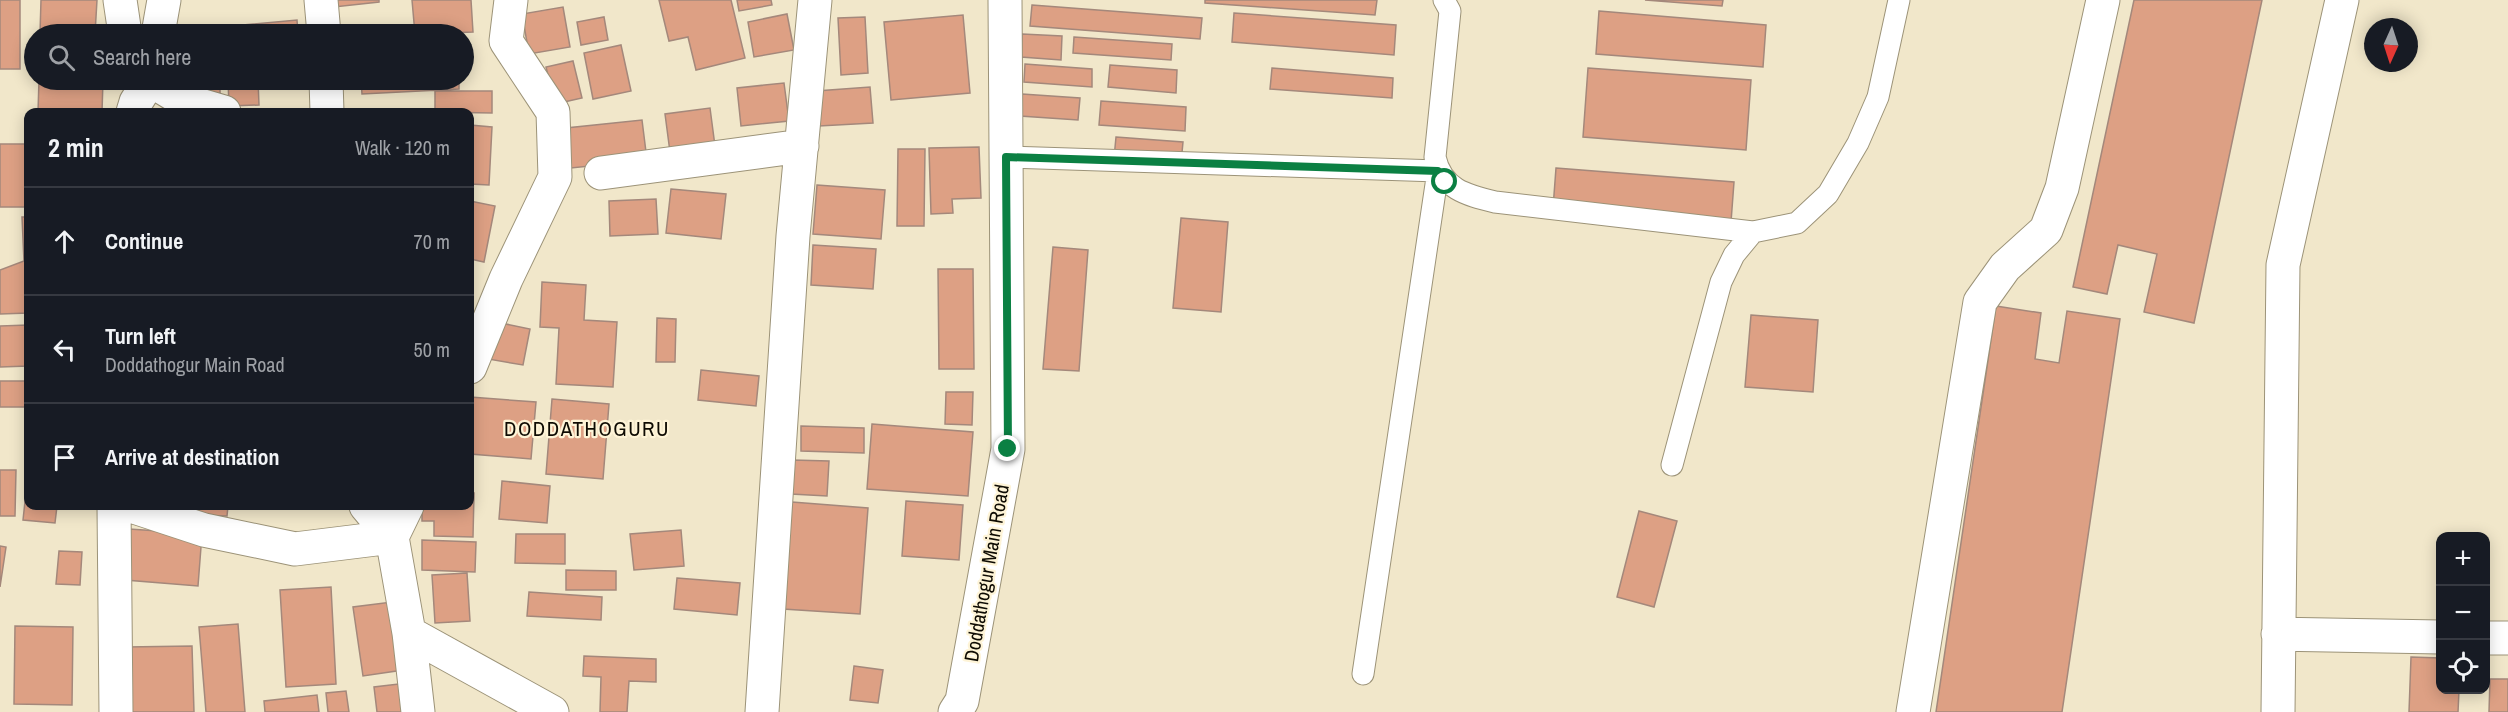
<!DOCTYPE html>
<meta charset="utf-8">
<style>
:root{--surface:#171b24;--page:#242831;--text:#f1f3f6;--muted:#9ea1a6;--line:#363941}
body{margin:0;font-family:"Archivo Narrow",sans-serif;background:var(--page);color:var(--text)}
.controls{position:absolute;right:18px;bottom:18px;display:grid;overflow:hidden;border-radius:12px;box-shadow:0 3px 15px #0003}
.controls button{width:54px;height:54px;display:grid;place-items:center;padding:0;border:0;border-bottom:2px solid var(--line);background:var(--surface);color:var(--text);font:30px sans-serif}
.compass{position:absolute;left:2364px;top:18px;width:54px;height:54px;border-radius:50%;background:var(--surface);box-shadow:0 3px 15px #0003;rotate:183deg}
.stop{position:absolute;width:18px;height:18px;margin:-14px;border:4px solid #0b8043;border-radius:50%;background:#fff}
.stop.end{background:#0b8043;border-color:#fff;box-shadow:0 2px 6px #0008}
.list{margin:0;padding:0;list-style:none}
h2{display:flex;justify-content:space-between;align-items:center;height:78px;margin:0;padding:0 24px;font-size:26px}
h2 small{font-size:20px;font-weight:400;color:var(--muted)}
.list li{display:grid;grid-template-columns:39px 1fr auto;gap:18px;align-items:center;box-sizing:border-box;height:108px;padding:0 24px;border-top:2px solid var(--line)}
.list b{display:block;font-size:22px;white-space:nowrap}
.list p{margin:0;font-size:20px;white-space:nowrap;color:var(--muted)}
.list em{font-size:20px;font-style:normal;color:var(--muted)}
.icon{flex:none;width:33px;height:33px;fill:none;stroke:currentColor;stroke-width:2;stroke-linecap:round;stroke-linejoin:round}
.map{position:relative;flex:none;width:2508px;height:712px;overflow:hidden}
.search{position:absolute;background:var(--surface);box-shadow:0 3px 15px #0003;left:24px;top:24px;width:450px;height:66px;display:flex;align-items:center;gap:15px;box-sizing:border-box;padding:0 21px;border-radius:33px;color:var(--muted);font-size:22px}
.panel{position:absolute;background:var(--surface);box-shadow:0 3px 15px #0003;left:24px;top:108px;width:450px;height:402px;border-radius:12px}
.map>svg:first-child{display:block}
.building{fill:#dda084;stroke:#a4887b;stroke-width:1.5}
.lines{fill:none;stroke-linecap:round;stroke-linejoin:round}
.service-casing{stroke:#9c9378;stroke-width:23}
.minor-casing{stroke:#9c9378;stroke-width:35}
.tertiary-casing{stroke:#9c9378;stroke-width:35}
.service{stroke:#fff;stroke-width:21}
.minor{stroke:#fff;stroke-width:33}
.tertiary{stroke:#fff;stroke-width:33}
.route{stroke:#0b8043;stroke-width:8}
.labels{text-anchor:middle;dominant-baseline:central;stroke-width:4.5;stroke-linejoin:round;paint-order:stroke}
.street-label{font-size:20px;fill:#0e0b03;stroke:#fef4d7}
.neighbourhood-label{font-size:21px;letter-spacing:1.5px;fill:#0e0b03;stroke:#fef4d7}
</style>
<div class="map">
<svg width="2508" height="712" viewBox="0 0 2508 712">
<rect width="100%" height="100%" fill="#f1e7ca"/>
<path class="building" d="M 0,0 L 20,0 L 20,69 L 0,69 Z
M 41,0 L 97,0 L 95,34 L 40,34 Z
M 333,0 L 379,0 L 379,2 L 334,7 Z
M 412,0 L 471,0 L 473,32 L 415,34 Z
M 659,0 L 731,0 L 745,58 L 696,70 L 688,37 L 669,41 Z
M 737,0 L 771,0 L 772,5 L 739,11 Z
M 1205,0 L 1377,0 L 1375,15 L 1205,3 Z
M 1645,0 L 1723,0 L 1722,6 Z
M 2134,0 L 2262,0 L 2194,323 L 2144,312 L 2157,254 L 2118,245 L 2107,294 L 2073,287 Z
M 1032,5 L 1202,18 L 1200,39 L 1030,26 Z
M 563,7 L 570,47 L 529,54 L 522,14 Z
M 1599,11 L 1766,25 L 1763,67 L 1596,54 Z
M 1234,13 L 1396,25 L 1394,55 L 1232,42 Z
M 787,14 L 794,50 L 754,57 L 748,22 Z
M 963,15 L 970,93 L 891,100 L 884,22 Z
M 604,17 L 608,40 L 581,45 L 577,22 Z
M 865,17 L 868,73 L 841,75 L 838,18 Z
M 297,20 L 298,34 L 234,34 L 233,26 Z
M 176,25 L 224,27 L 223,34 L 176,34 Z
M 1022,34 L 1062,36 L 1061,60 L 1021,57 Z
M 1074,37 L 1172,44 L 1171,60 L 1073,53 Z
M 621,45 L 631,91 L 593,99 L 584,53 Z
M 573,61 L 582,98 L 555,104 L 546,67 Z
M 1025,64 L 1092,69 L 1092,87 L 1024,82 Z
M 1110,65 L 1177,70 L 1176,93 L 1108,87 Z
M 1272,68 L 1393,78 L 1392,98 L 1270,89 Z
M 1588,68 L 1751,80 L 1746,150 L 1583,137 Z
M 39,80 L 103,80 L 102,112 L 38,112 Z
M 176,80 L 220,80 L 220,94 L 176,87 Z
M 228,80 L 258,80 L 259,105 L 229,106 Z
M 361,80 L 459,80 L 459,89 L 362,94 Z
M 784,83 L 789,121 L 741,126 L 737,88 Z
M 870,87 L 873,123 L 819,126 L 816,91 Z
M 435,91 L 492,91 L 492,113 L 435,112 Z
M 1022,94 L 1080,98 L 1078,120 L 1020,116 Z
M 1101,101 L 1186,107 L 1185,131 L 1099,125 Z
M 710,108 L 715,146 L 670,152 L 665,114 Z
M 642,120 L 647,160 L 571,168 L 566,128 Z
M 470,125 L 492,127 L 489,185 L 470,184 Z
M 1116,137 L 1183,142 L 1181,163 L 1114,158 Z
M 0,144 L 28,144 L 28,207 L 0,207 Z
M 979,147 L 981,198 L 952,199 L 953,213 L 931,214 L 929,148 Z
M 898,149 L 925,149 L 924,226 L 897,226 Z
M 1556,168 L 1734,182 L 1731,222 L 1553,208 Z
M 817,185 L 885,190 L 881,239 L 813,234 Z
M 671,189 L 726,194 L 721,239 L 666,233 Z
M 656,199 L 658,234 L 610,236 L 609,201 Z
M 470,201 L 495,206 L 484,262 L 470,259 Z
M 22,217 L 28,217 L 28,313 L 0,314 L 0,270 L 24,261 Z
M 1181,218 L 1228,222 L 1221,312 L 1173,308 Z
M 813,245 L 876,249 L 873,289 L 811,285 Z
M 1053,247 L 1088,250 L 1079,371 L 1043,369 Z
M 938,269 L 973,269 L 974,369 L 939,369 Z
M 542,282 L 586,285 L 584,320 L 617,322 L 613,387 L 556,384 L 559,328 L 540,327 Z
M 1996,306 L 2041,313 L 2035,359 L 2059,363 L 2067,311 L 2120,319 L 2062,712 L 1936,712 Z
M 1751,315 L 1818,320 L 1813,392 L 1745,387 Z
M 657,318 L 676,319 L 675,362 L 656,362 Z
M 496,322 L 530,329 L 523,365 L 488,359 Z
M 28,325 L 28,366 L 0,367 L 0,326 Z
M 701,370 L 759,376 L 756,406 L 698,400 Z
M 0,381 L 26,381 L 25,407 L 0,407 Z
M 946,392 L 973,392 L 972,425 L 945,424 Z
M 470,397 L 536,402 L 531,459 L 470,454 Z
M 552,399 L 609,404 L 603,479 L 546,474 Z
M 872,424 L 973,432 L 968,496 L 867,489 Z
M 801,426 L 864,428 L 864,453 L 801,451 Z
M 792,460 L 829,461 L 827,496 L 791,494 Z
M 0,470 L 16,470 L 15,516 L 0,516 Z
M 28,474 L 28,506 L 57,506 L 55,523 L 23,520 Z
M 502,481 L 550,486 L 547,523 L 499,519 Z
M 470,493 L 474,493 L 473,537 L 434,536 L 434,521 L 422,521 L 422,506 L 470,506 Z
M 906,501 L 963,505 L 959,560 L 902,556 Z
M 792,502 L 868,508 L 860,614 L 783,609 Z
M 178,506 L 228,506 L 227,516 L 178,515 Z
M 1639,511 L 1677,521 L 1654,607 L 1617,597 Z
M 129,529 L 202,534 L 198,586 L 125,580 Z
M 681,530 L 684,566 L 634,570 L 630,534 Z
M 516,534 L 565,534 L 565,564 L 515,563 Z
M 422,540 L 476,542 L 475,572 L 422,570 Z
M 0,546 L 6,547 L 0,587 Z
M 59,551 L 82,552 L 80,585 L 56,584 Z
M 566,570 L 616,571 L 616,590 L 566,590 Z
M 467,573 L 470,621 L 435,623 L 432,575 Z
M 677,578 L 740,583 L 737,615 L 674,609 Z
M 331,587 L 336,684 L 286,687 L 280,590 Z
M 529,592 L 602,597 L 601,620 L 527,616 Z
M 392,602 L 403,670 L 363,676 L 353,607 Z
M 238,624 L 245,712 L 206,712 L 199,627 Z
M 15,626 L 73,627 L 72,705 L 14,704 Z
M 192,646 L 194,712 L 127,712 L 126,647 Z
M 584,656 L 656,659 L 656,682 L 629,681 L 627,712 L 600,712 L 601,677 L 583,676 Z
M 2411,657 L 2440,658 L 2440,690 L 2459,690 L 2458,712 L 2409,712 Z
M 854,666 L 883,670 L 878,703 L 850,700 Z
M 2490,679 L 2508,679 L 2508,712 L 2489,712 Z
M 407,683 L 410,712 L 377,712 L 374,687 Z
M 346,691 L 349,712 L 328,712 L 326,693 Z
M 317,695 L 319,712 L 265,712 L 264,701 Z"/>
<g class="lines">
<defs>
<path id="service" d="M 1444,0 L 1450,11 L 1435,157 C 1442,189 1466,195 1495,202 L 1753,232 L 1797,223 L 1828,194 L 1858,143 L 1878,97 L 1899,0
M 1006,157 L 1438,171 L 1363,674
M 1672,465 L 1721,282 L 1734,255 L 1753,232"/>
<path id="minor" d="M 120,0 L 125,34
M 321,0 L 324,34
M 158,34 L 164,0
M 326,80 L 327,112
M 133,112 L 136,102 L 150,80 L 183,100 L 224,112
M 601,173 L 802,146
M 470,367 L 506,279 L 555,177 L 553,112 L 506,41 L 511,0
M 114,506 L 116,712
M 131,506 L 204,530 L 295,549 L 392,537 L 407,506
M 366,506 L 392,537 L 409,633 L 418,712
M 409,633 L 552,712
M 2278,634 L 2440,637
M 2486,638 L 2508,638
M 762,712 L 793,236 L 815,0
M 1913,712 L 1980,302 L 2005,267 L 2046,230 L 2062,188 L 2103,0
M 2278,712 L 2283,265 L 2342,0"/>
<path id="tertiary" d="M 955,712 L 962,701 L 1008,449 L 1005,0"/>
</defs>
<use href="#service" class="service-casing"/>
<use href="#minor" class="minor-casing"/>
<use href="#tertiary" class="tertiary-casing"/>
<use href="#service" class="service"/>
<use href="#minor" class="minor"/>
<use href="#tertiary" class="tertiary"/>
</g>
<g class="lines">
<path class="route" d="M 1008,449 L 1006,157 L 1438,171 L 1445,182"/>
</g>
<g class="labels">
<g class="street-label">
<text transform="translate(986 573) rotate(-80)">Doddathogur Main Road</text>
</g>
<g class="neighbourhood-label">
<text x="587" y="428">DODDATHOGURU</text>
</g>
</g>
</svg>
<div class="controls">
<button>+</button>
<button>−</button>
<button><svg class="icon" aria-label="locate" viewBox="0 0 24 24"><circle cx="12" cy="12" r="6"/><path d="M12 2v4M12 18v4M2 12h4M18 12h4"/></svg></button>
</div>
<svg class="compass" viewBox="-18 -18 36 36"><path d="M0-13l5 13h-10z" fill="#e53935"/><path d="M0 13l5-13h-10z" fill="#9ea1a6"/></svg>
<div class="stop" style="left:1445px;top:182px"></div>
<div class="stop end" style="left:1008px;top:449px"></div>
<div class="search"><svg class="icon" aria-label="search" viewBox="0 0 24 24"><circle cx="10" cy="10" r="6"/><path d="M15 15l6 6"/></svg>Search here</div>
<section class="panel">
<h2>2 min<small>Walk · 120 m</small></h2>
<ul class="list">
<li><svg class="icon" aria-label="ahead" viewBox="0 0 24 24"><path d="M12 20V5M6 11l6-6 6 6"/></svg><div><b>Continue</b></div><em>70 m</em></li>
<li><svg class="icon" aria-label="left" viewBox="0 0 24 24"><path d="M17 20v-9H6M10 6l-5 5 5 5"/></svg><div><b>Turn left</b><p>Doddathogur Main Road</p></div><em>50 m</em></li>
<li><svg class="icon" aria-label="arrive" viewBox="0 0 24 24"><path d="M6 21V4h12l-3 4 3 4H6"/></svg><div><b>Arrive at destination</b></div></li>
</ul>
</section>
</div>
